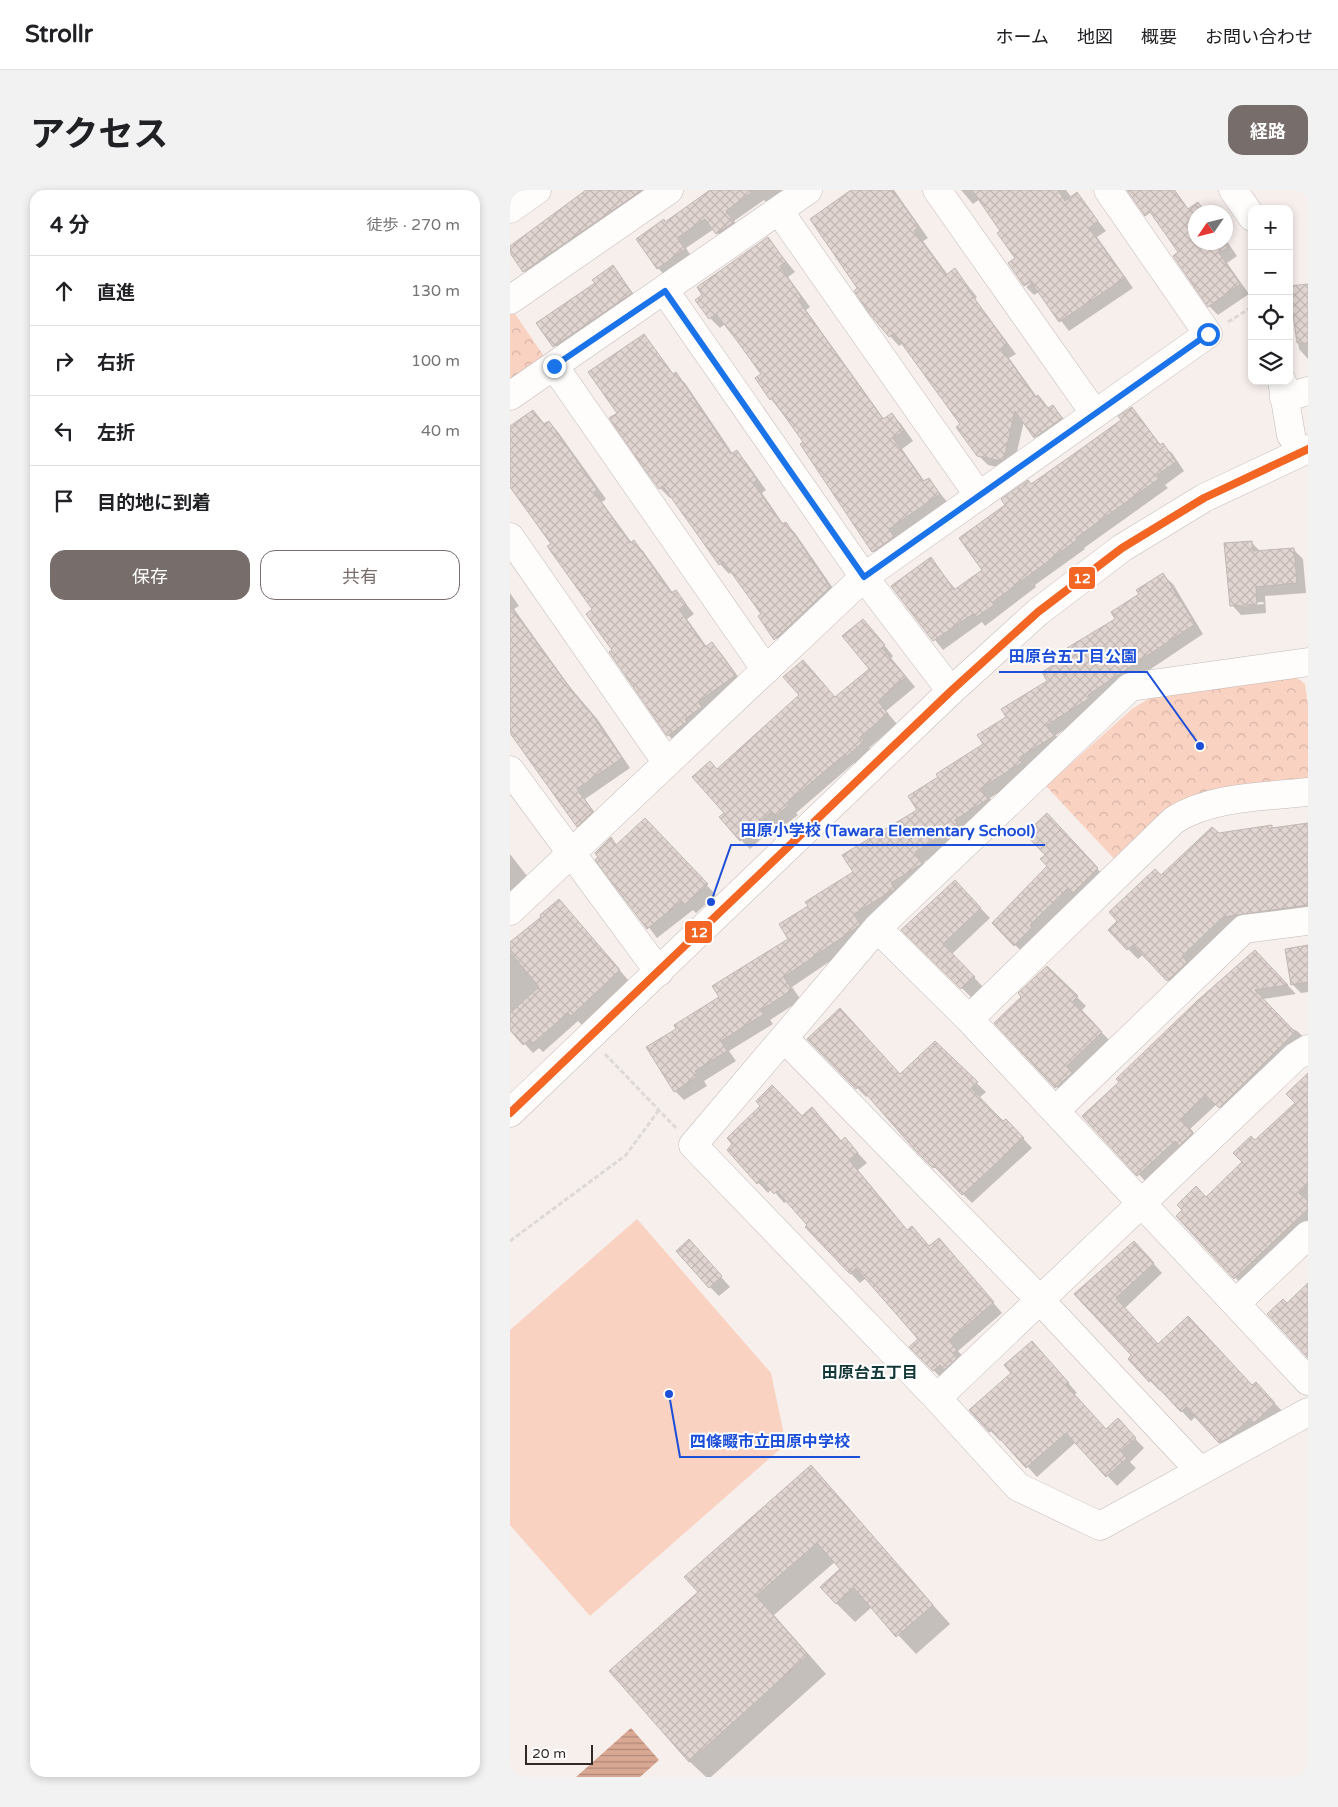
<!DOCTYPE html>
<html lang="ja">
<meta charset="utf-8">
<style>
:root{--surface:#fff;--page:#f2f2f2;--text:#202124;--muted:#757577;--line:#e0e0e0;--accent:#776e6b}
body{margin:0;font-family:"Varela Round","Noto Sans JP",sans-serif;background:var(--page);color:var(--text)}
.controls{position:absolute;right:15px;top:15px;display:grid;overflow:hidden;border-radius:10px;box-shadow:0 2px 8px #0003}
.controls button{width:45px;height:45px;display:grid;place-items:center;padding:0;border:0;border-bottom:1px solid var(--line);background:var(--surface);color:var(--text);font:25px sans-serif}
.compass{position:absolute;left:678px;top:15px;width:45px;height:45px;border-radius:50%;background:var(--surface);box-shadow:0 2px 8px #0003;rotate:235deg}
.scale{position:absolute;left:15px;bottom:12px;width:68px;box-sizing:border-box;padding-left:5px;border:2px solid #322925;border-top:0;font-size:14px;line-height:18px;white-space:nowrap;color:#322925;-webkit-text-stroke:4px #fefefe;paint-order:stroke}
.stop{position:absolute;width:15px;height:15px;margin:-11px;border:4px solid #1a73e8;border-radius:50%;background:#fff}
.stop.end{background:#1a73e8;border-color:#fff;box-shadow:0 1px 5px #0008}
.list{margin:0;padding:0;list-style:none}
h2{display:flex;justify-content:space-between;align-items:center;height:65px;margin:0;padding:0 20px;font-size:21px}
h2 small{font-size:16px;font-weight:400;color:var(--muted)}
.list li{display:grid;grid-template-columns:32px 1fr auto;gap:15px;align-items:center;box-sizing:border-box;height:70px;padding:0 20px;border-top:1px solid var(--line)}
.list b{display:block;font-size:19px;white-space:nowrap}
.list em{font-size:16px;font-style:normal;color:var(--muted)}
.actions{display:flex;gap:10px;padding:15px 20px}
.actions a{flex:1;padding:11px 0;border:1px solid var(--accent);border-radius:15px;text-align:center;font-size:18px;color:var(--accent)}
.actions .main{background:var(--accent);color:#fff}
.icon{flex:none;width:28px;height:28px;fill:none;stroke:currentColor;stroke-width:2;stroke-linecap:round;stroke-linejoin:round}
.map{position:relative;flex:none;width:798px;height:1587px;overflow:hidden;border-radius:15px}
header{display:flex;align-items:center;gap:30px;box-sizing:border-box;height:70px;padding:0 25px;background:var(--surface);border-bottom:1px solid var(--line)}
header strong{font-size:24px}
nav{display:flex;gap:28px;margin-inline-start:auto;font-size:18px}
.intro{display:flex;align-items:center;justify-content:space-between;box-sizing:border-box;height:120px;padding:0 30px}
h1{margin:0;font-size:35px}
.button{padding:12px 22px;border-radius:15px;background:var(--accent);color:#fff;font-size:18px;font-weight:700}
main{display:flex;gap:30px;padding:0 30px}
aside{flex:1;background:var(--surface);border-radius:15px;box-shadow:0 2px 8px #0003}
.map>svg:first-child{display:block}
.park{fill:url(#park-crowns)}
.pitch{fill:#f9d2c2}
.water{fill:url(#water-rules)}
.shadow{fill:#0003;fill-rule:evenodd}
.building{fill:url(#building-cross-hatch);stroke:#c0b8b5}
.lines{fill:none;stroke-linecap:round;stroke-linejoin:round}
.street-casing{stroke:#c2bbb8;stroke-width:29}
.secondary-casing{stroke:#c2bbb8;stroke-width:29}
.path{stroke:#dcd9d8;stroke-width:3;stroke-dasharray:5 2.5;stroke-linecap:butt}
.street{stroke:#fefdfc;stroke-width:28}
.secondary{stroke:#fefdfc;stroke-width:28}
.bus-1-casing{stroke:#fefefe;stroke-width:11}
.bus-1{stroke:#f26522;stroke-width:8}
.route{stroke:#1a73e8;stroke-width:6}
.labels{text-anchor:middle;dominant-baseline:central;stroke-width:4;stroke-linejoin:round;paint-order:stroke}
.neighbourhood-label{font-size:16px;font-weight:bold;fill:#143737;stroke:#fefefe}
.leader{fill:none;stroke:#1d4ed8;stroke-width:2}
.callout-dot{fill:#1d4ed8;stroke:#fefefe;stroke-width:2}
.callout-label{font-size:16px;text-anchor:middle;font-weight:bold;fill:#1d4ed8;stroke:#fefefe;stroke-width:4;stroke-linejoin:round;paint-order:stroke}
.line-badge{stroke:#fefefe;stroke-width:2}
.badge-label{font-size:14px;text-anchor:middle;font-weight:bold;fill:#fff}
</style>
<header>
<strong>Strollr</strong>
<nav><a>ホーム</a><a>地図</a><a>概要</a><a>お問い合わせ</a></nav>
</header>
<div class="intro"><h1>アクセス</h1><a class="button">経路</a></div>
<main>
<aside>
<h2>4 分<small>徒歩 · 270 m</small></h2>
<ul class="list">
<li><svg class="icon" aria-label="ahead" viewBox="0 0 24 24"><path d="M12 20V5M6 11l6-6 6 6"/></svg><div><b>直進</b></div><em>130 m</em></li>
<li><svg class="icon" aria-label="right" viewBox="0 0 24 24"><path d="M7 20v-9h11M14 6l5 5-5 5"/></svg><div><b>右折</b></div><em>100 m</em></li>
<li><svg class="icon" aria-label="left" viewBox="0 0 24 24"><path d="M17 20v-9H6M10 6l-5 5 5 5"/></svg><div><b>左折</b></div><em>40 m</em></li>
<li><svg class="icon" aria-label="arrive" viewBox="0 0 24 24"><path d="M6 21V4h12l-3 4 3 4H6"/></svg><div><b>目的地に到着</b></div></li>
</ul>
<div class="actions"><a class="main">保存</a><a>共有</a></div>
</aside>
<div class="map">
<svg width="798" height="1587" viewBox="0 0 798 1587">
<defs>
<pattern id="park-crowns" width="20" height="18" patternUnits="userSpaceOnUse" patternTransform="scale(1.25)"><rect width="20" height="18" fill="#f9d2c2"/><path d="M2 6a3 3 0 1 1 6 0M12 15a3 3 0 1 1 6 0" fill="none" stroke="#d6b4a7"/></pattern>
<pattern id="water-rules" width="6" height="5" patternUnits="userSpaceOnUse" patternTransform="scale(1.25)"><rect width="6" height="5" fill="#d9a893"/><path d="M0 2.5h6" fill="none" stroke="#b18978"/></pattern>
<pattern id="building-cross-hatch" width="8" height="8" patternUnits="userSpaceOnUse" patternTransform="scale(1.25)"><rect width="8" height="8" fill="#e1d5d1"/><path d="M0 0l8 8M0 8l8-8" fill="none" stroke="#c2b7b3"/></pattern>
</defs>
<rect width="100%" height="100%" fill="#f7efec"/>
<path class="park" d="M 1,118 L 38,172 L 0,197 L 0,119 Z
M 784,486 L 795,494 L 798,516 L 798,592 L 711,605 L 608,673 L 536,596 L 622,519 L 643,506 Z"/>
<path class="pitch" d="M 127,1029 L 261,1183 L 276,1254 L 80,1426 L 0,1335 L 0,1140 Z"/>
<path class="water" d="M 121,1538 L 149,1570 L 130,1587 L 66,1587 Z"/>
<path class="shadow" d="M 76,0 L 153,0 L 24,90 L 14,81 L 0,58 Z
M 215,0 L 291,0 L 263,19 L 254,10 L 224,31 L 232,43 L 217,53 L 204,39 L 176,58 L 183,69 L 157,88 L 148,78 L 156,33 Z
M 344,0 L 384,0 L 418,48 L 413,51 L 438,85 L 445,80 L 467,107 L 465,109 L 506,164 L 499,168 L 527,207 L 539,219 L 543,216 L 561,238 L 535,256 L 514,231 L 503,279 L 501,280 L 478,275 L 468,265 L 451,235 L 393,153 L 389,156 L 380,146 L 349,99 Z
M 451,0 L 556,0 L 562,8 L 567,4 L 596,41 L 587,47 L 623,98 L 559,141 L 529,102 L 524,105 L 516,97 L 526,89 L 507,69 L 492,41 L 470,9 L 463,14 Z
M 645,0 L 665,0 L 679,20 L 688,14 L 696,22 L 686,22 L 686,52 L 716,52 L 716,50 L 727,66 L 717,73 L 739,104 L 708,125 L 699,116 L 670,62 Z
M 258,49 L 285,82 L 278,87 L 300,117 L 296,120 L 374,229 L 382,224 L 391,234 L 403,251 L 392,259 L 415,292 L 418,289 L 439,314 L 373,371 L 363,361 L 292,255 L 295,252 L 261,209 L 252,184 L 215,134 L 210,138 L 200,128 Z
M 102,77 L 131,113 L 54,166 L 27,133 L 87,94 Z
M 798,95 L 798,169 L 789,159 L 781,97 Z
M 134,146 L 164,185 L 175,193 L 223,264 L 226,262 L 236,272 L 256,300 L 252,303 L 274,335 L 275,333 L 285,343 L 329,407 L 275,459 L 249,426 L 253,424 L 222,381 L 219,384 L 210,374 L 162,306 L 160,308 L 150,298 L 101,228 L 108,223 Z
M 622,218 L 651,255 L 662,263 L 674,281 L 655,295 L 658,298 L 574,358 L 575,359 L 525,395 L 526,397 L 475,436 L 472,432 L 433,460 L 383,397 L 421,369 L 446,400 L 473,380 L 521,296 L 612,230 Z
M 23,221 L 35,235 L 39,232 L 48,242 L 96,309 L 92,312 L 122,353 L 123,352 L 133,361 L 163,403 L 166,401 L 184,424 L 177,429 L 197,457 L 202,454 L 211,463 L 234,495 L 167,554 L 158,545 L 103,461 L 84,420 L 42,354 L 0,296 L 0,255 Z
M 741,352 L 751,362 L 783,359 L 793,369 L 796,403 L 755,406 L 756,423 L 731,425 L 722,415 ZM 753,412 L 754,414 L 728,416 L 728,414 Z
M 653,385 L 663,394 L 693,444 L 587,515 L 589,518 L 546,545 L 553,556 L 522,582 L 480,608 L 487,619 L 457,645 L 414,672 L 421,683 L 393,709 L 352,734 L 359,744 L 356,747 L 282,797 L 291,810 L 260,830 L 263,834 L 219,861 L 226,871 L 194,891 L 197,896 L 174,910 L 165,901 L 167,839 L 211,808 L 279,749 L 300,717 L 344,683 L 409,621 L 430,587 L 475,555 L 498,528 L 539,491 L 562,464 L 607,429 Z
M 0,403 L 9,416 L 4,419 L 60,497 L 88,530 L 120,578 L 75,609 L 91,632 L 77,645 L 68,636 L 0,541 Z
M 362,440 L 383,466 L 381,468 L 405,497 L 376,521 L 387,534 L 359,558 L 362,561 L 346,575 L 344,573 L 286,623 L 288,625 L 275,635 L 271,631 L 240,659 L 231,650 L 216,623 L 208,580 L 326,508 L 361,479 Z
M 798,634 L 798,727 L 724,737 L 668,801 L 634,764 L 628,769 L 618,759 L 651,687 L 709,644 L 761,636 L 764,639 Z
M 546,635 L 597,689 L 514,764 L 505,755 L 539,676 L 537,665 Z
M 144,640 L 206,705 L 186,723 L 183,720 L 147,748 L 87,670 L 101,649 L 107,655 Z
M 0,664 L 24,695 L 0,713 Z
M 454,701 L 480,728 L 442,764 L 473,797 L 462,808 L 393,740 Z
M 58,720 L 119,791 L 72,835 L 68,831 L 33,862 L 29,858 L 23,863 L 0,838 L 0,764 L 2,762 L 0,754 Z
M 798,757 L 798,802 L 791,803 L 782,794 L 777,760 Z
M 755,771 L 786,804 L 753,809 L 781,838 L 787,841 L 797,850 L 719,927 L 707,914 L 680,939 L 692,952 L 638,994 L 573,926 Z
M 537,777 L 576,816 L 571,821 L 601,852 L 555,906 L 486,833 L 513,807 Z
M 299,849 L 390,885 L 425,853 L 476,902 L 469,908 L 487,927 L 505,940 L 522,958 L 462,1013 L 408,960 L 359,905 L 356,907 Z
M 793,890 L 798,895 L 798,1038 L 735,1098 L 668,1026 L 696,1008 L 734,972 L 745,952 L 786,913 Z
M 292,927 L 331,952 L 335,949 L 357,973 L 348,980 L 398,1041 L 420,1058 L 438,1059 L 492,1123 L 448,1161 L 456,1170 L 433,1190 L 401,1157 L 410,1149 L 356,1088 L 350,1093 L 316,1058 L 277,1011 L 274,1013 L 262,999 L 258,1003 L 218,960 Z
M 188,1061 L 220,1097 L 209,1106 L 200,1097 Z
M 633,1062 L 652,1083 L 615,1118 L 649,1155 L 755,1203 L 774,1223 L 719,1262 L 686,1226 L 681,1231 L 651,1199 L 650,1201 L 640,1191 L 620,1169 L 623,1165 L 566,1104 Z
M 531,1162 L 567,1203 L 564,1205 L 597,1241 L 617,1240 L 634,1258 L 620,1272 L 626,1278 L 607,1296 L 566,1252 L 527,1287 L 492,1249 L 490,1251 L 461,1220 Z
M 301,1277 L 440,1434 L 406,1464 L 362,1417 L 345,1432 L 326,1413 L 332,1379 L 326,1371 L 264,1425 L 316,1484 L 201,1587 L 196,1587 L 179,1571 L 189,1403 Z"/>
<path class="building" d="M 76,0 L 132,0 L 13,82 L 0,63 L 0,56 Z
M 200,0 L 245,0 L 216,21 L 224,32 L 206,44 L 195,29 L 167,48 L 175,59 L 147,79 L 126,49 L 154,29 L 155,32 Z
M 341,0 L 382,0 L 409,37 L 404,41 L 436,85 L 445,78 L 458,97 L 457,98 L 497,154 L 491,158 L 525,207 L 528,205 L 538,218 L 543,215 L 552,228 L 524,248 L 505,221 L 494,269 L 491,271 L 467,266 L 446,237 L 450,234 L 384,143 L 379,147 L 359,123 L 344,101 L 347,98 L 300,29 Z
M 462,0 L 548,0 L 555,11 L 567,2 L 588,31 L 579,38 L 615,88 L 549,132 L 521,92 L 514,96 L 498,73 L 505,68 L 487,43 L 490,41 Z
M 617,0 L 664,0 L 678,19 L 688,12 L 695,22 L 686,22 L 686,52 L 716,52 L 719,57 L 709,63 L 730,94 L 698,117 L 663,66 L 668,62 L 640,22 L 635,26 Z
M 258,47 L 276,72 L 270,76 L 291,107 L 288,110 L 373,229 L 382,223 L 394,241 L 383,248 L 413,291 L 419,288 L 430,304 L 379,339 L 384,347 L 362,362 L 290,254 L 293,252 L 262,208 L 260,210 L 245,188 L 251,184 L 225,148 L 206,124 L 199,129 L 185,110 L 192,105 L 187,97 Z
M 103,75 L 122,103 L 43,157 L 26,133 L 85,93 L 82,90 Z
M 798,94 L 798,153 L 787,153 L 779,96 Z
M 134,144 L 163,184 L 166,182 L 221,264 L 227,260 L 247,290 L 243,293 L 272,334 L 276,332 L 320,397 L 264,450 L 248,426 L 251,424 L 213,371 L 209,375 L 153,296 L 149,299 L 133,277 L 99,228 L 107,223 L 78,182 Z
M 622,217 L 650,255 L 653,253 L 666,272 L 647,285 L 650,288 L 566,348 L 567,350 L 483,412 L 484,415 L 465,428 L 463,424 L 423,451 L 381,396 L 421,367 L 444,400 L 472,380 L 449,348 L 495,315 L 491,309 L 518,290 L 521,294 L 568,261 L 611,230 L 608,226 Z
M 23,220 L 34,234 L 39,231 L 87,300 L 84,302 L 120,353 L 124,350 L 161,403 L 166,400 L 176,414 L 169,419 L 195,457 L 202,452 L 226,485 L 188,512 L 192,517 L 175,529 L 177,532 L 157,546 L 99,462 L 102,460 L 76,424 L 82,419 L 37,356 L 41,354 L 0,297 L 0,236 Z
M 742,351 L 743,361 L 784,358 L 787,393 L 746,397 L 747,414 L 720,416 L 714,353 Z
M 653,383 L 685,434 L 578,505 L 580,508 L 537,535 L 544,546 L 510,567 L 513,572 L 471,598 L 478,609 L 445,630 L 448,635 L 405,662 L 412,674 L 381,693 L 385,699 L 344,724 L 350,734 L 346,738 L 274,787 L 282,800 L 251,820 L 254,824 L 211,851 L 217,861 L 185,881 L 188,886 L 164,902 L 136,857 L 166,839 L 164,835 L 209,807 L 202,796 L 278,749 L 269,734 L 298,716 L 295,712 L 343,682 L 332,665 L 407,620 L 398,606 L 428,587 L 426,584 L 473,554 L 467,545 L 496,527 L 491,519 L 537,491 L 532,482 L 561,464 L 557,458 L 605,429 L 601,422 L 629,404 L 626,400 Z
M 0,416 L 51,486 L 77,520 L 78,519 L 112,568 L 67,599 L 83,621 L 67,637 L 0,543 Z
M 353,429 L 375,455 L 372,458 L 396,487 L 368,511 L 378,524 L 350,547 L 354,551 L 336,567 L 334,565 L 277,613 L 279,615 L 265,627 L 261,622 L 230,651 L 209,627 L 214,623 L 182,587 L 200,571 L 207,579 L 289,505 L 273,487 L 293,470 L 325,507 L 359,479 L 332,446 Z
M 537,623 L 588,678 L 563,703 L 558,698 L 520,735 L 522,738 L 504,756 L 482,733 L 537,676 L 530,669 L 535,665 L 515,644 Z
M 135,628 L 198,694 L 175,715 L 172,711 L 137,739 L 85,670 L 88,667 L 85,663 L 101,647 L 106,655 Z
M 798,633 L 798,715 L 713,727 L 672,766 L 677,772 L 657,791 L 623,755 L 617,760 L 598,740 L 607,731 L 599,722 L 645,679 L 651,685 L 702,637 L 709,643 L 762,635 L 762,638 Z
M 445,690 L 471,718 L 433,754 L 465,787 L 451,799 L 391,740 Z
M 49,709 L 110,780 L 61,826 L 58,823 L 22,854 L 19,850 L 13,855 L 0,840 L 0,823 L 29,797 L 0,762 L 0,752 L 31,727 L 30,725 Z
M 798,755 L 798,792 L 781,795 L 775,759 Z
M 745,760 L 778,795 L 745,800 L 785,842 L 709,918 L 696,905 L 671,929 L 683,942 L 669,956 L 665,951 L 627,986 L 572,926 L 609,892 L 606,889 L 687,811 Z
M 537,776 L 568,806 L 563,811 L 592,842 L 557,876 L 563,882 L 545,898 L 484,833 L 511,807 L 508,803 Z
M 330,818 L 390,884 L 425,851 L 468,892 L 461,898 L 480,918 L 493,931 L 496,929 L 514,948 L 452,1005 L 425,977 L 423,978 L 406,961 L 349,896 L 346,899 L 297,849 Z
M 798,883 L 798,994 L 789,1003 L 798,1011 L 798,1019 L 724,1089 L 666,1026 L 672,1020 L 667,1015 L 686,996 L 696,1007 L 732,972 L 723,963 L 741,946 L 745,950 L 785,913 L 776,904 Z
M 262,895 L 292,926 L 302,917 L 331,951 L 335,947 L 348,963 L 339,970 L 397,1040 L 402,1036 L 419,1056 L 429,1048 L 484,1112 L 439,1151 L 447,1160 L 443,1163 L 447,1168 L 434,1180 L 430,1175 L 423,1181 L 399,1157 L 408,1149 L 346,1078 L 340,1084 L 297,1039 L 295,1037 L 297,1035 L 267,1001 L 264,1004 L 252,990 L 247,994 L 217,960 L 222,954 L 217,948 L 250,916 L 246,911 Z
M 179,1049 L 212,1086 L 199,1098 L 166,1061 Z
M 624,1051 L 644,1073 L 606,1108 L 648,1154 L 678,1126 L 742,1195 L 746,1192 L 765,1213 L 744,1233 L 740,1228 L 720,1247 L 709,1253 L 676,1217 L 671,1222 L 641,1190 L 639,1192 L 618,1169 L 621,1165 L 564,1104 Z
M 798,1093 L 798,1168 L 757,1124 L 773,1109 L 777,1113 Z
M 522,1151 L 559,1193 L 556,1195 L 596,1239 L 608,1228 L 626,1248 L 611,1261 L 617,1268 L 596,1287 L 556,1243 L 516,1278 L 482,1240 L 479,1242 L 459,1220 L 501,1183 L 494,1175 Z
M 301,1275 L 423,1415 L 386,1447 L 344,1398 L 326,1414 L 310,1397 L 330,1379 L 307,1353 L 246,1406 L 298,1465 L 179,1572 L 99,1481 L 188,1402 L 174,1387 Z"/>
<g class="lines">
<defs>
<path id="street" d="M 427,0 L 585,224
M 723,0 L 742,27
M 0,19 L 27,0
M 269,21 L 469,306
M 155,101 L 354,387 L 441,501
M 0,110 L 159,0
M 44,176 L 256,480
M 772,191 L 781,245
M 0,206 L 298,0
M 774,208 L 798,201
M 0,347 L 157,573
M 798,472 L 620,497 L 367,738 L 183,955 L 427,1208 L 508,1297 L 590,1336 L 798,1222
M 0,580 L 149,782
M 0,721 L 354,387 L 698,144 L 598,0
M 367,738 L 459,829 L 798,1191
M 459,829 L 664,630 C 702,606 754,607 798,602
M 274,848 L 530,1110 L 690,1281
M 545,921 L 734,739 L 798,731
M 726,1113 L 798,1045
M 427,1208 L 785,867 L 798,859"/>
<path id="secondary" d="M 0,923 L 441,501 L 528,422 L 612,358 L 694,308 L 798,259"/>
</defs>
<use href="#street" class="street-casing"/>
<use href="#secondary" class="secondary-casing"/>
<path class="path" d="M 718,132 L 742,117
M 95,864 L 167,939
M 0,1051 L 116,965 L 149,920"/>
<use href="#street" class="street"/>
<use href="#secondary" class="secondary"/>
<defs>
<path id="bus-1" d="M 0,923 L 441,501 L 528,422 L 612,358 L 694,308 L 798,259"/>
</defs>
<use href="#bus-1" class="bus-1-casing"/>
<use href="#bus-1" class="bus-1"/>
</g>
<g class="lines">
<path class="route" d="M 44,176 L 155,101 L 354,387 L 698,144"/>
</g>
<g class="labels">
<g class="neighbourhood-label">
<text x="360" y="1183">田原台五丁目</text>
</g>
</g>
<path class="leader" d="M690 556L637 482H489M201 712L221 655H535M159 1204L170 1267H350"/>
<g class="callout-dot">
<circle cx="690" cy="556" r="5"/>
<circle cx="201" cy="712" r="5"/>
<circle cx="159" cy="1204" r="5"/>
</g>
<g class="callout-label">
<text x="563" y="472">田原台五丁目公園</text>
<text x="378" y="646">田原小学校 (Tawara Elementary School)</text>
<text x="260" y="1257">四條畷市立田原中学校</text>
</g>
<g class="line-badge">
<rect x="558" y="376" width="28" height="24" rx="5" fill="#f26522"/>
<rect x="174" y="730" width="29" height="24" rx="5" fill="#f26522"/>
</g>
<g class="badge-label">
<text x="572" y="393">12</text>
<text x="189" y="747">12</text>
</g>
</svg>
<div class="controls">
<button>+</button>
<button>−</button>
<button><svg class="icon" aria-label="locate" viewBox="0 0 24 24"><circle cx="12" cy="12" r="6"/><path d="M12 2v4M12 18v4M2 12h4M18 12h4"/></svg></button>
<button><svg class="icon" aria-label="layers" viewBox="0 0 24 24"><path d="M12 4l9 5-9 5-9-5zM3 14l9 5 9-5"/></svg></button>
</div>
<svg class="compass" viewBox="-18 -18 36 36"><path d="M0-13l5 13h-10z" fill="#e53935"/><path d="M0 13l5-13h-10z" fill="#757577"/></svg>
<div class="scale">20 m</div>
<div class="stop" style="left:698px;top:144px"></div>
<div class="stop end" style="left:44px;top:176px"></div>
</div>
</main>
